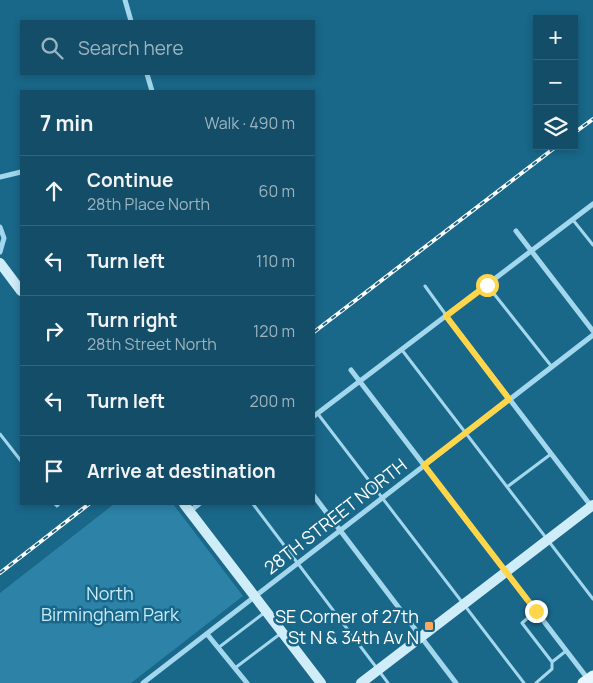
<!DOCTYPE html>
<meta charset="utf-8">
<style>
:root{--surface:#134d67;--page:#205770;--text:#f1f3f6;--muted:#9db4c0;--line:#32647b}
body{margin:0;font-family:Manrope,sans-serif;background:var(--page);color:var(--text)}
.controls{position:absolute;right:15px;top:15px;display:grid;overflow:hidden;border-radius:0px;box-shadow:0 2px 8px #0003}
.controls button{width:45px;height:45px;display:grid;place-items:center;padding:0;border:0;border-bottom:1px solid var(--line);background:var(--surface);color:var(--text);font:25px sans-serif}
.stop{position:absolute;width:15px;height:15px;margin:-11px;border:4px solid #ffd54a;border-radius:50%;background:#fff}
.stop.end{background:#ffd54a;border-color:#fff;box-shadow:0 1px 5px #0008}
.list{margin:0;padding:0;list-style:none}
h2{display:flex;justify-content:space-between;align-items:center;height:65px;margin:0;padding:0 20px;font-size:21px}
h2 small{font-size:16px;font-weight:400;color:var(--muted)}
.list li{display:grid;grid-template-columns:32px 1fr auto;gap:15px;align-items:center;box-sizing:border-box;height:70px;padding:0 20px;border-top:1px solid var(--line)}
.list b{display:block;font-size:19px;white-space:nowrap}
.list p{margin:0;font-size:16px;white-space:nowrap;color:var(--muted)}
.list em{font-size:16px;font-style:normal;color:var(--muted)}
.icon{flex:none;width:28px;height:28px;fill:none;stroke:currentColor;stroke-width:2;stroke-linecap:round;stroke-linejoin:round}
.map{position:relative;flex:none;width:593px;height:683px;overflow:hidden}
.search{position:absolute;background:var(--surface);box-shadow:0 2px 8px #0003;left:20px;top:20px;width:295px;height:55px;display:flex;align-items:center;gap:12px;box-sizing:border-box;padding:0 18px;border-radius:0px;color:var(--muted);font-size:19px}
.panel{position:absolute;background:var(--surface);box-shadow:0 2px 8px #0003;left:20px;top:90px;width:295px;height:415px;border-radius:0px}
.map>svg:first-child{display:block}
.green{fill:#2c83a7}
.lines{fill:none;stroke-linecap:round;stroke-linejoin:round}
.lane{stroke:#a2d7ed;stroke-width:3}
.street{stroke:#a2d7ed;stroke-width:5}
.secondary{stroke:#cfecf9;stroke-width:10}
.primary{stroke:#e8f7ff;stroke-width:11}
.rail-casing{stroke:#fff;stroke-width:4}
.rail{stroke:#196789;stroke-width:2;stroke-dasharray:5.5;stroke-linecap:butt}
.route{stroke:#ffd54a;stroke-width:6}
.poi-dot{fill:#ffa85e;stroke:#196789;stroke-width:2}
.labels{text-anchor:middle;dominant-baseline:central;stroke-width:5;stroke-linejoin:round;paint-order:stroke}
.street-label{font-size:18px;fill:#fff;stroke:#196789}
.park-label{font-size:18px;fill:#c8ebf9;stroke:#196789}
.poi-label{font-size:18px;fill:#fff;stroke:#196789;text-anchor:end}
</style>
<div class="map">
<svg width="593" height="683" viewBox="0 0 593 683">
<rect width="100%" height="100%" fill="#196789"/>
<path class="green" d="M 114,504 L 173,504 L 243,596 L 131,683 L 0,683 L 0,593 Z"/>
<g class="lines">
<path class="lane" d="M 573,220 L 593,245
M 487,285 L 552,367
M 425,286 L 446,315
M 402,350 L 593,599
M 318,414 L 524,683
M 0,434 L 21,461
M 507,487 L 551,454
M 55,504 L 57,506 L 59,504
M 253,504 L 388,683
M 536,611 L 522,623 L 552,662 L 566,651
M 218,648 L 264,613
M 235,668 L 280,634
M 536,683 L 552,669 L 552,662"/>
<path class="street" d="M 125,0 L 131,21
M 147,74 L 152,91
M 0,177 L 21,172
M 0,227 L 4,238 L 0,252
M 516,231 L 593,331
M 446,316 L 591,506
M 351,370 L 588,679
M 314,416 L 593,204
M 314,496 L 456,683
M 190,511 L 199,504
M 207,634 L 247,683
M 143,683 L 593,335"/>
<path class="secondary" d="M 0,263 L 21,291
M 184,504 L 321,683
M 361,683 L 593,505"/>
<path class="primary" d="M 583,683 L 593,676"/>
<defs>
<path id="rail" d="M 574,133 L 593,119
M 314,332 L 557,146
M 0,573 L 89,504"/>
</defs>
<use href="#rail" class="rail-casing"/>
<use href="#rail" class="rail"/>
</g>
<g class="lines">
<path class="route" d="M 487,285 L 446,316 L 509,399 L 424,465 L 536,611"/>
</g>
<rect class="poi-dot" x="424" y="621" width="10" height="10" rx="2.5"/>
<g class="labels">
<g class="street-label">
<text transform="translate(335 516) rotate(-38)">28TH STREET NORTH</text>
</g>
<g class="park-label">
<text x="110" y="593">North<tspan x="110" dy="21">Birmingham Park</tspan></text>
</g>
<g class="poi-label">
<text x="419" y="616">SE Corner of 27th<tspan x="419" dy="21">St N &amp; 34th Av N</tspan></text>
</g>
</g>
</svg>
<div class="controls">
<button>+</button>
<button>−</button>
<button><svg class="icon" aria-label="layers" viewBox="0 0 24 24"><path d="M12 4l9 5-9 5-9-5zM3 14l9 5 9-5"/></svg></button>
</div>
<div class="stop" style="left:487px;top:285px"></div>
<div class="stop end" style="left:536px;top:611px"></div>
<div class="search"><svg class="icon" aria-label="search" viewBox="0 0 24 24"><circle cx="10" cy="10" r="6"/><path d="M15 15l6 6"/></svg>Search here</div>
<section class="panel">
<h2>7 min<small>Walk · 490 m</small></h2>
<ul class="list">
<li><svg class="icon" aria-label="ahead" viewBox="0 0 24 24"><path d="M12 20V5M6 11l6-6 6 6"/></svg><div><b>Continue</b><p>28th Place North</p></div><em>60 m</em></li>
<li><svg class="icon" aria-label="left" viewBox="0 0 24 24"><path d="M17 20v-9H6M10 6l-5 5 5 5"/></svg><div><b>Turn left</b></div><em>110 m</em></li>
<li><svg class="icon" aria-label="right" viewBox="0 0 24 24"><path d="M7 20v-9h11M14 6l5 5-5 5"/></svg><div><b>Turn right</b><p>28th Street North</p></div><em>120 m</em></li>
<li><svg class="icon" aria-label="left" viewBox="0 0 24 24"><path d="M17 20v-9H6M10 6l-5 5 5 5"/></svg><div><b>Turn left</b></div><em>200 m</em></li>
<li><svg class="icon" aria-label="arrive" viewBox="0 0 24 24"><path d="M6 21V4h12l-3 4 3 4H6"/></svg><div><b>Arrive at destination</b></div></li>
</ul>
</section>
</div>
